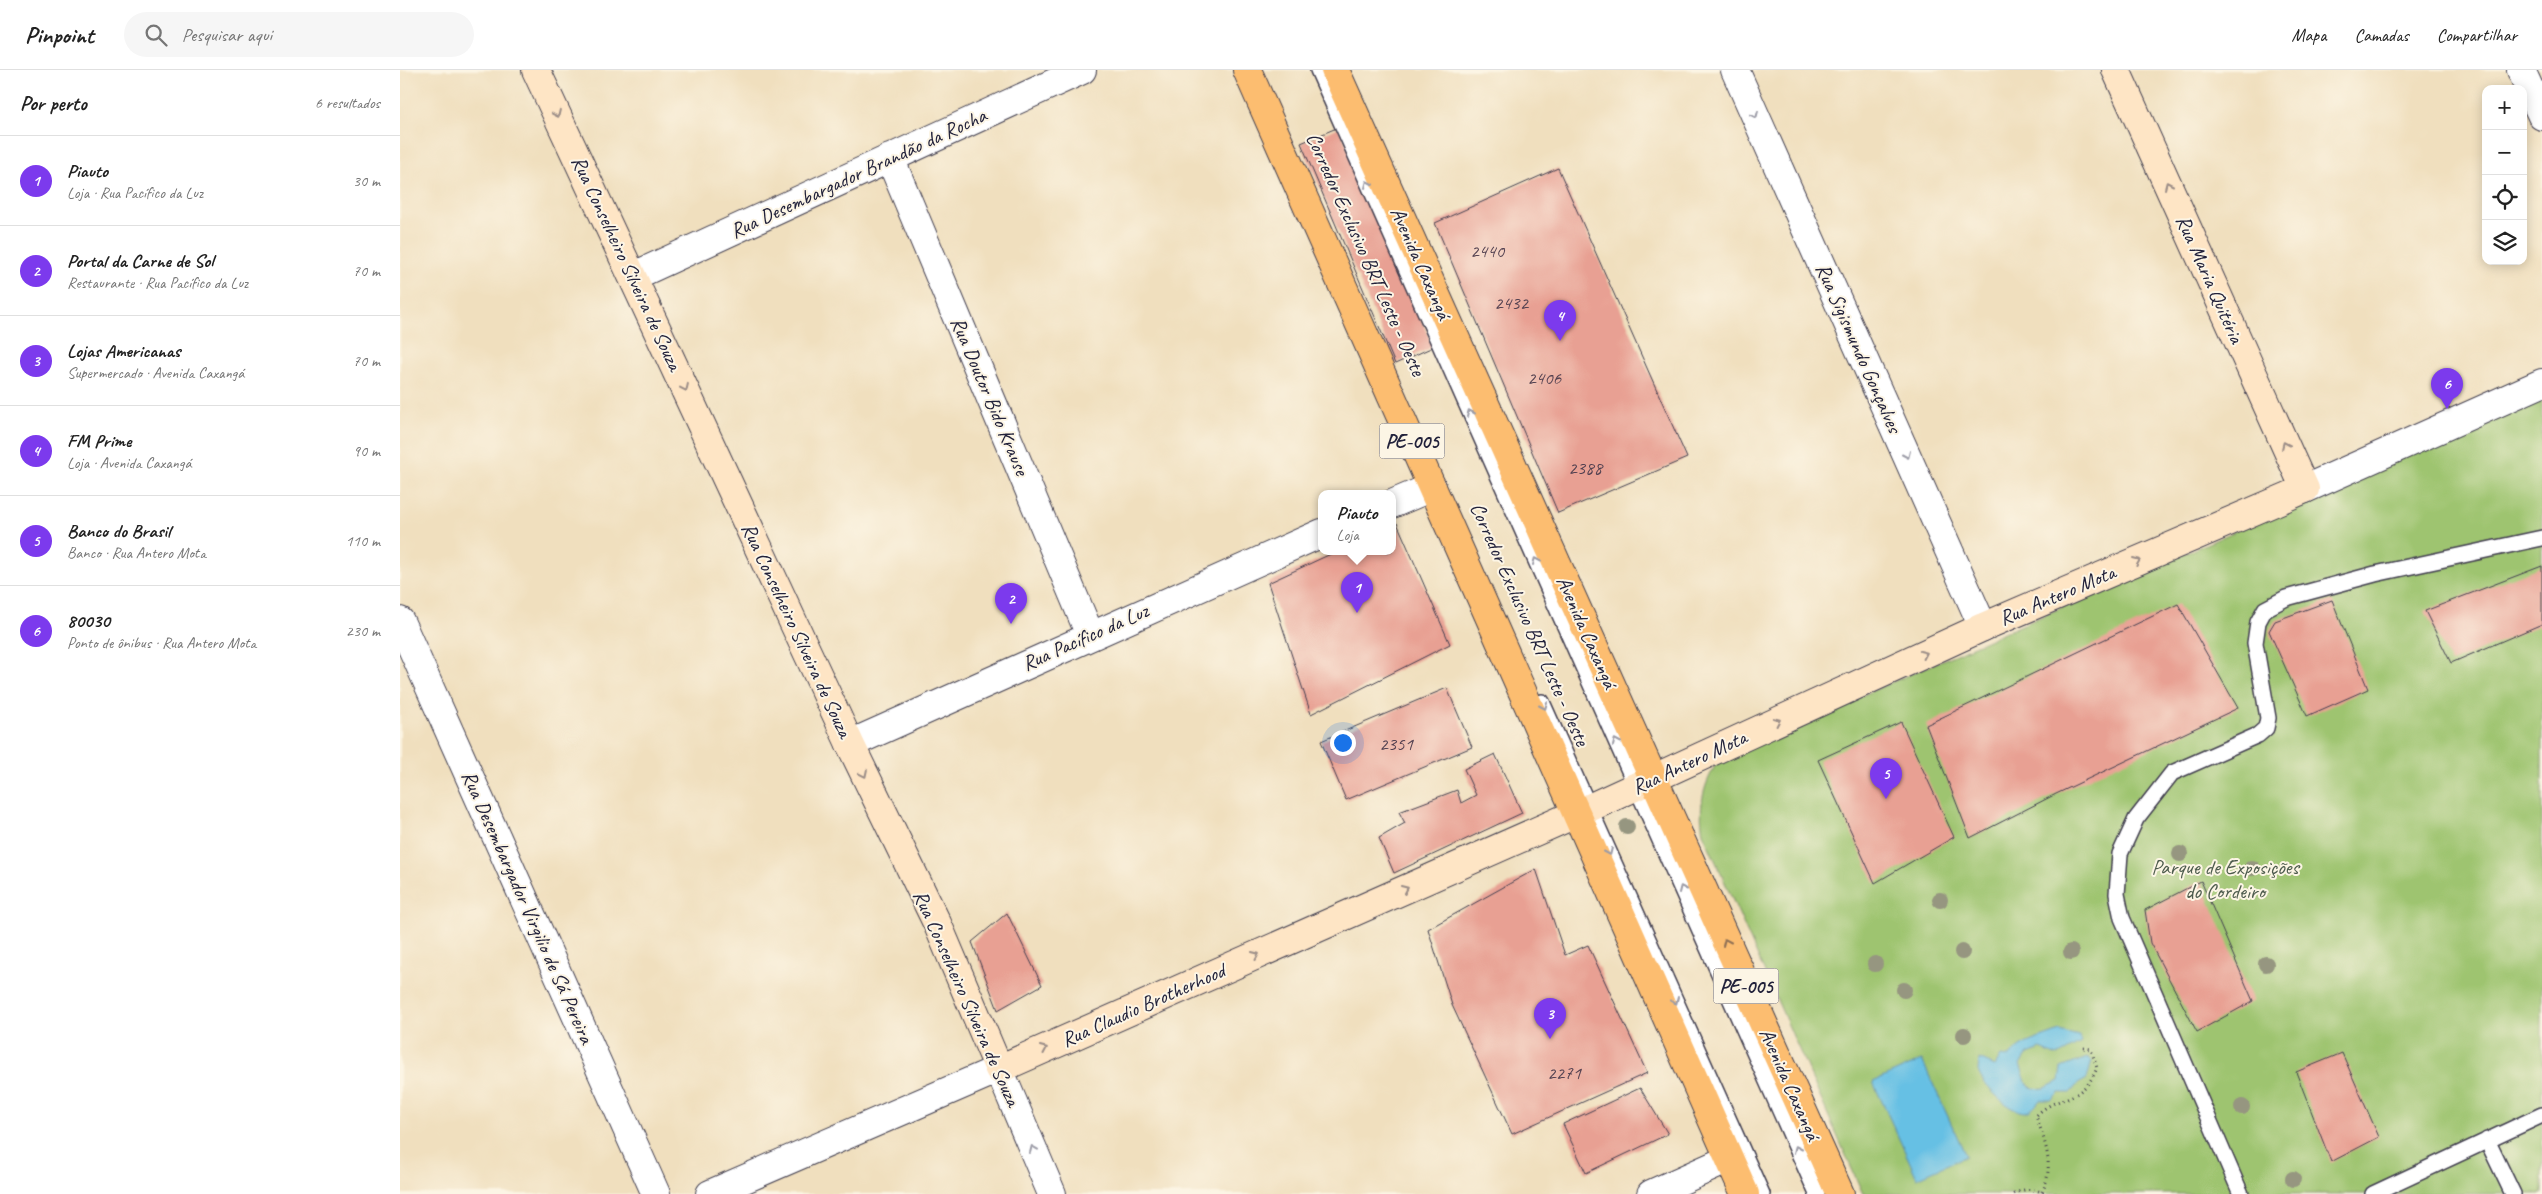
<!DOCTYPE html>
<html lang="pt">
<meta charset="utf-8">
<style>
:root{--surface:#fff;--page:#f6f6f6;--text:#222;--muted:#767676;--line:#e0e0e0;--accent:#7c3aed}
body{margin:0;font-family:Caveat,sans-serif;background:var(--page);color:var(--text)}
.controls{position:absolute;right:15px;top:15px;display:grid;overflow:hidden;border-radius:10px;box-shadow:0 2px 12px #0003}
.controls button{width:45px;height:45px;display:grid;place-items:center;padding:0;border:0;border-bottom:1px solid var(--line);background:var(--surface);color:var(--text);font:25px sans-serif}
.you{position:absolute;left:942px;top:672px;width:18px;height:18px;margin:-12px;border:4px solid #fff;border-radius:50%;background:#1a73e8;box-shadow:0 0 0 8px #1a73e833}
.badge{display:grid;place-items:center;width:32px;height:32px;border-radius:50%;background:var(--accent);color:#fff;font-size:16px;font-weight:700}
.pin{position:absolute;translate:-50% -41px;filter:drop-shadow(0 1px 2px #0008)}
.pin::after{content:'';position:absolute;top:26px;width:18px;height:15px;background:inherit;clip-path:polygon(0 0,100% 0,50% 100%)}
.popup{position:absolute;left:918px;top:420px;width:78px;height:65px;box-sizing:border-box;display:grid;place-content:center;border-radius:10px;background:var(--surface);filter:drop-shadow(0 1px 4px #0005);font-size:16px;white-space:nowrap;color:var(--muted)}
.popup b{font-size:19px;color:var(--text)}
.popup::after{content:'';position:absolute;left:50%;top:100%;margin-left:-10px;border:10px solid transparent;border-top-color:var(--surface)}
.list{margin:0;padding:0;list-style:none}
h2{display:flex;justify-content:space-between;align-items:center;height:65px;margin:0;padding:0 20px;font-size:21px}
h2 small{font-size:16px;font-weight:400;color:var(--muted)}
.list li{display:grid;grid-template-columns:32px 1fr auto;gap:15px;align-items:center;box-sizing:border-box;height:90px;padding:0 20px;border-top:1px solid var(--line)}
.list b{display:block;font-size:19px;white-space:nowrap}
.list p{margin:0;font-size:16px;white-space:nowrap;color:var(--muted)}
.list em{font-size:16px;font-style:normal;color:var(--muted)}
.icon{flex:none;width:28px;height:28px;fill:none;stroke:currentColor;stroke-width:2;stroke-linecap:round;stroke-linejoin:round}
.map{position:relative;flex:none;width:2142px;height:1124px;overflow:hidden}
header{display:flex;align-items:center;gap:30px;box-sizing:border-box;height:70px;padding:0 25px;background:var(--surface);border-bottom:1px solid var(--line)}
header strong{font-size:24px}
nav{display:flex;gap:28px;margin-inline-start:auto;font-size:18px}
.search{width:350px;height:45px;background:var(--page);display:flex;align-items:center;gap:12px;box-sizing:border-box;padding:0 18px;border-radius:28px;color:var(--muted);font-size:19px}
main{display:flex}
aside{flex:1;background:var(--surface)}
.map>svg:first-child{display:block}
.green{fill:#9ec46f;stroke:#607355}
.water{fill:#66c0e4;stroke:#447190}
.building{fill:#e8a093}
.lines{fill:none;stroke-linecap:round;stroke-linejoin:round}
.lane-casing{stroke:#413e4f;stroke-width:18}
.street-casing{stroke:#413e4f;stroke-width:30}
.secondary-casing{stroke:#413e4f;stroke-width:30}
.primary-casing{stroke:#413e4f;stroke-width:30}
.path{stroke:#413e4f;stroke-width:3;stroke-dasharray:1 4;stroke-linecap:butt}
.lane{stroke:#fff;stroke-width:15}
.street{stroke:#fff;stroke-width:28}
.secondary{stroke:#fee5c5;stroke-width:28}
.primary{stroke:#fcbd6f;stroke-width:28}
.tree{fill:#969680}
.oneway{stroke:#9b8d87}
.oneway2{stroke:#9c9ca7}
.oneway3{stroke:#8f7055}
.labels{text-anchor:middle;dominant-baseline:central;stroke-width:4;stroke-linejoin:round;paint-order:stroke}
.number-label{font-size:19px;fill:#544251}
.shield{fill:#fcf5e5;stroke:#63616e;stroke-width:1}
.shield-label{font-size:20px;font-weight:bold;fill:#22223b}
.street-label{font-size:21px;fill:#22223b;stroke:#fcf5e5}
.park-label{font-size:21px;fill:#4d5b4d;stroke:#fcf5e5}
</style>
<header>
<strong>Pinpoint</strong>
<div class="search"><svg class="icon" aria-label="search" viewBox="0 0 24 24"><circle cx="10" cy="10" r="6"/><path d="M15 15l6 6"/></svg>Pesquisar aqui</div>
<nav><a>Mapa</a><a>Camadas</a><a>Compartilhar</a></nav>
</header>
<main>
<aside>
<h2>Por perto<small>6 resultados</small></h2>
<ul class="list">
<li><span class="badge">1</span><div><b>Piauto</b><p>Loja · Rua Pacífico da Luz</p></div><em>30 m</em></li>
<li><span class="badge">2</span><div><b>Portal da Carne de Sol</b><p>Restaurante · Rua Pacífico da Luz</p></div><em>70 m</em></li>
<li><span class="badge">3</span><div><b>Lojas Americanas</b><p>Supermercado · Avenida Caxangá</p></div><em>70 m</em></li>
<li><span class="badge">4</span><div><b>FM Prime</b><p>Loja · Avenida Caxangá</p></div><em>90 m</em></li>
<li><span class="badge">5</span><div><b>Banco do Brasil</b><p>Banco · Rua Antero Mota</p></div><em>110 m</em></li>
<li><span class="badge">6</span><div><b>80030</b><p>Ponto de ônibus · Rua Antero Mota</p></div><em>230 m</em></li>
</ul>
</aside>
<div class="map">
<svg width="2142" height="1124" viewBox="0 0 2142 1124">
<rect width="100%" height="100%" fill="#fcf5e5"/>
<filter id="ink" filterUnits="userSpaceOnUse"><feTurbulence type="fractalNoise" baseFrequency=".02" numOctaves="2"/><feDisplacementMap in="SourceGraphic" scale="10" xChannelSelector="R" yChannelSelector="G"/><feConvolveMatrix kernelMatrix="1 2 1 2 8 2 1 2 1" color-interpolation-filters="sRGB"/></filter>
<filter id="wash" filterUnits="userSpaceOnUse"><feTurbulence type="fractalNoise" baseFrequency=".0096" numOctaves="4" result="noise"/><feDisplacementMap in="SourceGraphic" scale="20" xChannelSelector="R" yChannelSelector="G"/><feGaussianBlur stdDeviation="1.12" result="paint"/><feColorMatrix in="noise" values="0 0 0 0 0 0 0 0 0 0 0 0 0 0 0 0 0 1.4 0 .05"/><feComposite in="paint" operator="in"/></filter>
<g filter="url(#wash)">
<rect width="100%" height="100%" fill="#f0dfbe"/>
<path class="green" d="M 2142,326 L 2142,1124 L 1463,1124 L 1303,763 C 1298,734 1304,712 1320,688 Z"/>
<path class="water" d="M 1659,961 L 1679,966 L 1681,973 L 1657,986 L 1641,979 L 1628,984 L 1620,994 L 1626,1012 L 1633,1019 L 1645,1018 L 1659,1011 L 1661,998 L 1687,988 L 1692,991 L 1687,1009 L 1678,1014 L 1670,1023 L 1659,1023 L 1652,1030 L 1640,1030 C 1636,1035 1632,1041 1625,1042 C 1610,1042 1582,1015 1578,1001 C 1578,998 1579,992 1579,989 L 1595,996 L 1601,986 L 1610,987 C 1620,971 1642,969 1659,961 Z
M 1522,990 L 1566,1086 L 1517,1108 L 1473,1012 Z"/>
<g id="blocks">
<path class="building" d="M 939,57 L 1033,277 L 995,294 L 901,73 Z
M 1158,98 L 1287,388 L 1158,443 L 1035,153 Z
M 997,453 L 1050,574 L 911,644 L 868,513 L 935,482 L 992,482 L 992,455 Z
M 2142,496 L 2142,554 L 2051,593 L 2025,541 Z
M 1932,530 L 1968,619 L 1907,646 L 1869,561 L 1875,551 Z
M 1778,534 L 1838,638 L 1656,724 L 1570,768 L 1526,655 Z
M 1047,618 L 1072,677 L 946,730 L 921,671 Z
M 1501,652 L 1554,767 L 1475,813 L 1418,690 Z
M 1095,684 L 1122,743 L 994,803 L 979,768 L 1005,753 L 999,742 L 1057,720 L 1061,733 L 1076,725 L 1064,699 Z
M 1136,799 L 1165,885 L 1188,875 L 1247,1003 L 1112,1064 L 1052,935 L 1028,859 Z
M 1801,811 L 1853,931 L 1797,962 L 1750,873 L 1745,840 Z
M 607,843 L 642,915 L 598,940 L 572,872 Z
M 1942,983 L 1979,1067 L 1931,1092 L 1896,1002 Z
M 1240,1018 L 1268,1064 L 1186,1103 L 1163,1054 Z"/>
</g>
</g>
<g filter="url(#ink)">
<use href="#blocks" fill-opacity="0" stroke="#413e4f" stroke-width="1"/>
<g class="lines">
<defs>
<path id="lane" d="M 918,0 L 1417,1124
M 1142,632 L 1362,1124
M 2087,1070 L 2113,1124
M 1841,1124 L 1722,848 L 1717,824 L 1720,784 L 1736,749 L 1772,703 L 1858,665 L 1866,658 L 1868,648 L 1855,573 L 1858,552 L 1865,539 L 1886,528 L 1975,504 L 2142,468
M 1973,1124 L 2142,1045"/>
<path id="street" d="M 1335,0 L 1583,557
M 2121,0 L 2142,46
M 490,88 L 690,565
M 234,206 L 682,0
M 1905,419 L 2142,313
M 992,434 L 1032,417
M 0,551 L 256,1124
M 450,674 L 922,463
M 310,1124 L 599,999 L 652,1124
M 1251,1124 L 1329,1089"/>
<path id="secondary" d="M 136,0 L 450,674 L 537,853 L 599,999 L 1189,738 L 1583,557 L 1905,419 L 1716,0"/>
<path id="primary" d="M 847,0 L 1345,1124
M 935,0 L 1440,1124"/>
</defs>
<use href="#lane" class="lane-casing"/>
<use href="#street" class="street-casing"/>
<use href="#secondary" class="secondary-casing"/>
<use href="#primary" class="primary-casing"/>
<path class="path" d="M 1642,1122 C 1655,1097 1645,1071 1636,1046 C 1657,1023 1681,1036 1697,998 L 1691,979 L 1683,978
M 1614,1124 C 1624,1118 1635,1118 1645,1124"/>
<use href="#lane" class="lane"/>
<use href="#street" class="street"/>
<use href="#secondary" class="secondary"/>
<use href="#primary" class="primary"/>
</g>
<g class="tree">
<circle cx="1227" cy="757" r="8"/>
<circle cx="1780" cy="784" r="8"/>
<circle cx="1852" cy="798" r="8"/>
<circle cx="1540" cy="830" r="8"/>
<circle cx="1562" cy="882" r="8"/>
<circle cx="1671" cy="882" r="8"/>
<circle cx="1475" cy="894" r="8"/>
<circle cx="1866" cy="894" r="8"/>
<circle cx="1504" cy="920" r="8"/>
<circle cx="1564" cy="965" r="8"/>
<circle cx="1842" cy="1037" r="8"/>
<circle cx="1893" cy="1109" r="8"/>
</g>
<defs><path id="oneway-chevron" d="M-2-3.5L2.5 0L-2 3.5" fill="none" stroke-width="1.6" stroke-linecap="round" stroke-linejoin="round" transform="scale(1.25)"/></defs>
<g class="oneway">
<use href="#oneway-chevron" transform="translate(157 44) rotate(65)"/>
<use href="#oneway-chevron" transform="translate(1768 115) rotate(-114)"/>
<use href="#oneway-chevron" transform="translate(285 318) rotate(65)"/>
<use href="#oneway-chevron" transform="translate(1885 375) rotate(-114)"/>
<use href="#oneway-chevron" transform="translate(1737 491) rotate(-23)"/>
<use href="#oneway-chevron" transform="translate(1524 584) rotate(-25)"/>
<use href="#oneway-chevron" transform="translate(1377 651) rotate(-25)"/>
<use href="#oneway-chevron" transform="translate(464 704) rotate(64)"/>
<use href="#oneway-chevron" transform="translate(1005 819) rotate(-24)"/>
<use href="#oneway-chevron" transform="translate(856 885) rotate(-24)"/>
<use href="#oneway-chevron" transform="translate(644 979) rotate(-24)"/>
</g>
<g class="oneway2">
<use href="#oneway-chevron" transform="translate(1355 45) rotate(66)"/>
<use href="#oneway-chevron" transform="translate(968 114) rotate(-114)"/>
<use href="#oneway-chevron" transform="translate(1070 343) rotate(-114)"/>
<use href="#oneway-chevron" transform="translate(1507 385) rotate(66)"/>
<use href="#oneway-chevron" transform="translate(1136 491) rotate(-114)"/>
<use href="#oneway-chevron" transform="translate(1144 636) rotate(66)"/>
<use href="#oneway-chevron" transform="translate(1216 672) rotate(-114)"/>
<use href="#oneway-chevron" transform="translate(1209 782) rotate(66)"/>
<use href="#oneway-chevron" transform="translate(1282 819) rotate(-114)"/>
<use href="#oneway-chevron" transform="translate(1275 931) rotate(66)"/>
<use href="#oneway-chevron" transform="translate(633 1079) rotate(-113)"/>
<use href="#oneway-chevron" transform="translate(1397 1079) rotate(-114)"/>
</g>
<use class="oneway3" href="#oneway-chevron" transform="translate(1326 872) rotate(-114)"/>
</g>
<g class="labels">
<g class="number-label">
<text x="1087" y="181">2440</text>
<text x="1111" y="233">2432</text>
<text x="1144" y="308">2406</text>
<text x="1185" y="398">2388</text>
<text x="996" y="674">2351</text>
<text x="1164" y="1003">2271</text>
</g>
<g class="shield">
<rect x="979.5" y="353.5" width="65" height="35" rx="4"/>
<rect x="1313.5" y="898.5" width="65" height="35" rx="4"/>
</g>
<g class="shield-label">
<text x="1012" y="371">PE-005</text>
<text x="1346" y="916">PE-005</text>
</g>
<g class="street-label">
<text transform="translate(458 103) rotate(-25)">Rua Desembargador Brandão da Rocha</text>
<text transform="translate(966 184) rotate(66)">Corredor Exclusivo BRT Leste - Oeste</text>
<text transform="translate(227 193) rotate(65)">Rua Conselheiro Silveira de Souza</text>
<text transform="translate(1021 193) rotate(66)">Avenida Caxangá</text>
<text transform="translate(1810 209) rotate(66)">Rua Maria Quitéria</text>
<text transform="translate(1459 278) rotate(66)">Rua Sigismundo Gonçalves</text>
<text transform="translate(590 326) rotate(67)">Rua Doutor Bido Krause</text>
<text transform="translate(1657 525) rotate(-23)">Rua Antero Mota</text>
<text transform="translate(1130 554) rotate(66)">Corredor Exclusivo BRT Leste - Oeste</text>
<text transform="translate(397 560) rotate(65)">Rua Conselheiro Silveira de Souza</text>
<text transform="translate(1187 562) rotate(66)">Avenida Caxangá</text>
<text transform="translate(685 567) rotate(-24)">Rua Pacífico da Luz</text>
<text transform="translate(1289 692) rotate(-25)">Rua Antero Mota</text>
<text transform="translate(128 837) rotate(66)">Rua Desembargador Virgilio de Sá Pereira</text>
<text transform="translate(567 928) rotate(66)">Rua Conselheiro Silveira de Souza</text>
<text transform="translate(743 935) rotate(-24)">Rua Claudio Brotherhood</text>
<text transform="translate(1390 1014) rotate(66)">Avenida Caxangá</text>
</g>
<g class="park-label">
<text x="1825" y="797">Parque de Exposições<tspan x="1825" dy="24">do Cordeiro</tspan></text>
</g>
</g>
</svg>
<div class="controls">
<button>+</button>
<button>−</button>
<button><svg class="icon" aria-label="locate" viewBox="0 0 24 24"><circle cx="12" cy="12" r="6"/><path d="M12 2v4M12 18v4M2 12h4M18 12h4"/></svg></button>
<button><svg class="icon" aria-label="layers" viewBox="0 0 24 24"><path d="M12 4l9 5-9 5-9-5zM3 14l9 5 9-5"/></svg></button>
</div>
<div class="you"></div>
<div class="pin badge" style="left:957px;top:543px">1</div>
<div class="popup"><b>Piauto</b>Loja</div>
<div class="pin badge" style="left:611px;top:554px">2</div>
<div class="pin badge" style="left:1150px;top:969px">3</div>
<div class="pin badge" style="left:1160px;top:271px">4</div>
<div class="pin badge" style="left:1486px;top:729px">5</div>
<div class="pin badge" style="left:2047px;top:339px">6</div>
</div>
</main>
